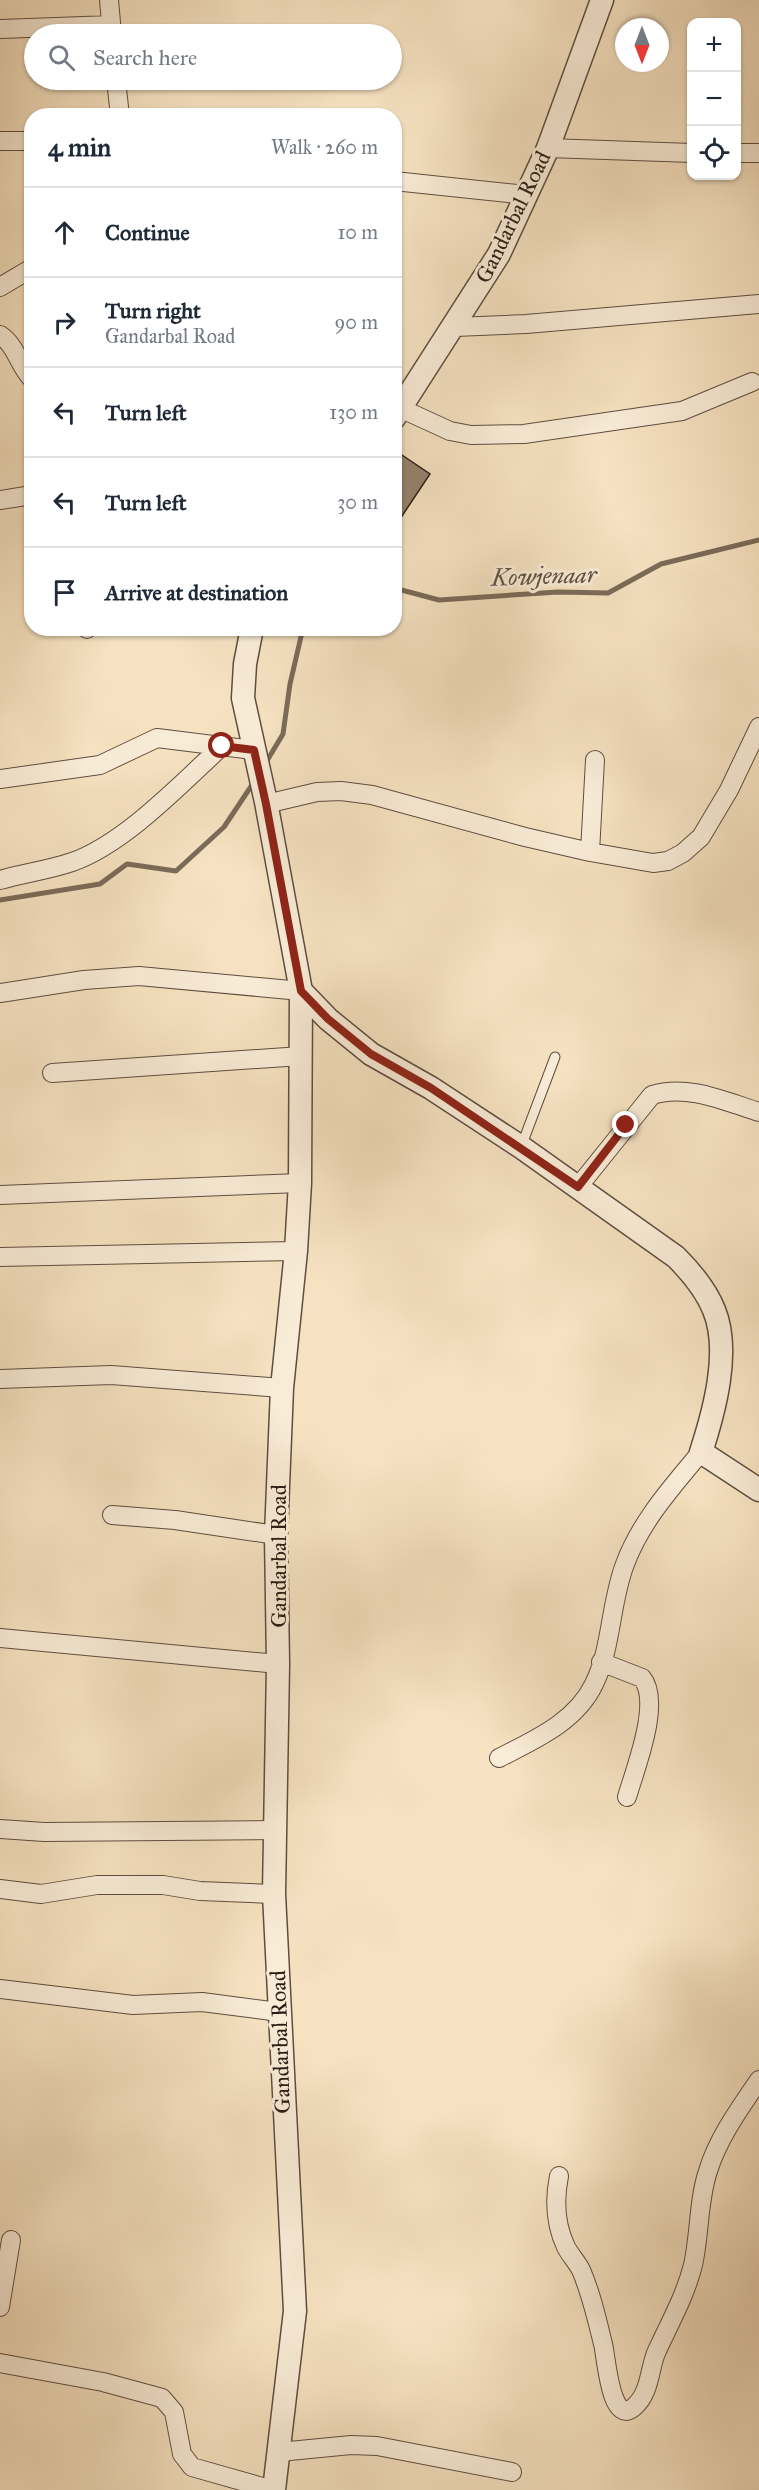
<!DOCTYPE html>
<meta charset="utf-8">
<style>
:root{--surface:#fff;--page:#f6f6f7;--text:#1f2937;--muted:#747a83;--line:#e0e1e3}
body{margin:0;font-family:"IM FELL Great Primer",serif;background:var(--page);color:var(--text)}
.controls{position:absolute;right:18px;top:18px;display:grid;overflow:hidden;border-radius:12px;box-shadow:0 2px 4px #0004}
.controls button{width:54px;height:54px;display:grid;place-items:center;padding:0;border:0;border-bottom:2px solid var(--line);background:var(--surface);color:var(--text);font:30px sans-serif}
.compass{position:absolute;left:615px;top:18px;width:54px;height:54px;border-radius:50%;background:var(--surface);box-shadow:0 2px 4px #0004;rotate:180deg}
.stop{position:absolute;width:18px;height:18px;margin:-14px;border:4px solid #8f2418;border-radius:50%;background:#fff}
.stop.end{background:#8f2418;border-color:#fff;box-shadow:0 2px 6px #0008}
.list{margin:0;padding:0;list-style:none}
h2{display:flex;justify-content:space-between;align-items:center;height:78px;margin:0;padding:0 24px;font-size:26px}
h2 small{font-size:20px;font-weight:400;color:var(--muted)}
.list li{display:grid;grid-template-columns:39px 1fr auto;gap:18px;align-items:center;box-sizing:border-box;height:90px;padding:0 24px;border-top:2px solid var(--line)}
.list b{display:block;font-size:22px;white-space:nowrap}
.list p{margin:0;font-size:20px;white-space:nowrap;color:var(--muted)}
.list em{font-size:20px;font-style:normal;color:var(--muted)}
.icon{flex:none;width:33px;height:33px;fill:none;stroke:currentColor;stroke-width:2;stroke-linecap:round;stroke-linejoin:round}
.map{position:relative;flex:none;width:759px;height:2490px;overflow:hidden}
.search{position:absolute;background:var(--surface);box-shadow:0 2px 4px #0004;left:24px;top:24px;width:378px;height:66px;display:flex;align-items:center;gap:15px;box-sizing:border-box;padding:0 21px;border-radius:33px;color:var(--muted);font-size:22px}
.panel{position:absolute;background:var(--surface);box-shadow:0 2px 4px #0004;left:24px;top:108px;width:378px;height:528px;border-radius:24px}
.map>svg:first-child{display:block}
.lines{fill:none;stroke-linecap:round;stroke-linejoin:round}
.stream{stroke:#7b6b59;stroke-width:5}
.building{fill:#95836e;stroke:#2b1d15;stroke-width:1.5}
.service-casing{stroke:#5e4e40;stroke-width:11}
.minor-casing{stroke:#5e4e40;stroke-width:20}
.tertiary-casing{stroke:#5e4e40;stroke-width:25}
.service{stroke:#f9ecd7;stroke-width:9}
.minor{stroke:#f9ecd7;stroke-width:18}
.tertiary{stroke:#f9ecd7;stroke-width:22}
.route{stroke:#8f2418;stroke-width:8}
.labels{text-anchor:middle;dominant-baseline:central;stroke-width:6;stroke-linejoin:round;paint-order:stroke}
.street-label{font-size:22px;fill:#2b1d15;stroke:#f9ecd7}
.water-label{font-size:24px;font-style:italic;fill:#615143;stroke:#f9ecd7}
</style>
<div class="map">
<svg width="759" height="2490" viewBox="0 0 759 2490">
<rect width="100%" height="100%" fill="#f6e2c1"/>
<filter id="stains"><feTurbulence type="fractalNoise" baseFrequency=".00333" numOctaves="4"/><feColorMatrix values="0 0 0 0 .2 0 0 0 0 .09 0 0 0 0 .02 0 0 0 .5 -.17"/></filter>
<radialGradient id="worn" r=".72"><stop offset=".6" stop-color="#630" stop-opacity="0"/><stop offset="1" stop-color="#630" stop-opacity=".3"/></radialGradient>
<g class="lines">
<path class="stream" d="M 394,588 L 439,600 L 558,592 L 608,593 L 661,564 L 759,540
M 265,764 L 283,734 L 290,684 L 303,628
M 0,900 L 100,884 L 127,864 L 176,871 L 224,827 L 254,782"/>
</g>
<path class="building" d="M 399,453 L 430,474 L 394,528 L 394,461 Z"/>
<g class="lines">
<defs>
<path id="service" d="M 521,1147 L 555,1057"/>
<path id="minor" d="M 109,0 L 112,34
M 0,29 L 111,25
M 116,80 L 120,116
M 0,141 L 32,141
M 548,148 L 692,153
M 736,153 L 759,153
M 394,181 L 527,195
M 0,287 L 32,268
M 455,327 L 526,324 L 759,304
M 0,335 C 16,345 19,366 32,379
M 402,409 L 450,431 L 471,435 L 524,434 L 682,411 L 752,382
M 0,500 L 32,495
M 87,629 L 87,628
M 0,779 L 100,765 L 157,738 L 253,750
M 266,804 L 317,792 L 341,791 L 372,795 L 525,837 L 590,852 L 653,863 L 668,861 L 683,853 L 701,837 L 729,790 L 759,727
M 590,852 L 595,760
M 0,880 C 24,873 49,870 72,862 C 124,844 181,784 222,746
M 0,993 L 84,980 L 139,976 L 301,991
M 52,1073 L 301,1056
M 578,1187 L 652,1095 C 688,1084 724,1101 759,1112
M 0,1195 L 300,1183
M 0,1257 L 296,1251
M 0,1379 L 111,1375 L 282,1388
M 112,1515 L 175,1520 L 276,1535
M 0,1638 L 278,1664
M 601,1662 L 642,1678 C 662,1702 635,1769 627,1797
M 499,1758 C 534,1740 576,1722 594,1684 C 612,1648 610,1603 625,1564 C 641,1521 672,1487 701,1452
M 0,1829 L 44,1832 L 275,1830
M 0,1889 L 41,1894 L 97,1885 L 163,1885 L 200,1891 L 274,1894
M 0,1989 L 133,2005 L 202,2002 L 279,2012
M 559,2176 C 554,2201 555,2224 566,2247 C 570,2255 577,2262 581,2270 C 591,2293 597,2319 603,2344 C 606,2353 610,2428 634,2407 C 650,2393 649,2371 656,2353 C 669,2324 685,2297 693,2265 C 700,2234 698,2201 708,2171 C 718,2138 740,2108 759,2080
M 0,2307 L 11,2240
M 0,2363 L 103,2382 L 162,2398 L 174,2412 L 182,2454 L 192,2467 L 273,2490
M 279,2452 L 351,2445 L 377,2446 L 512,2472"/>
<path id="tertiary" d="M 394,418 L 499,254 L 548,148 L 602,0
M 252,628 L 245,664 L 243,698 L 266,802 L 301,991 L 300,1183 L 296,1251 L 282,1388 L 276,1535 L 278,1664 L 274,1894 L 295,2311 L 274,2490
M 301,991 L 328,1019 L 371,1054 L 431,1088 L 521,1147 L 676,1257 C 691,1272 706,1290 714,1310 C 731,1351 714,1412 701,1452 L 759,1490"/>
</defs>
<use href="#service" class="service-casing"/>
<use href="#minor" class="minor-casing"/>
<use href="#tertiary" class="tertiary-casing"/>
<use href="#service" class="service"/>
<use href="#minor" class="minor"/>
<use href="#tertiary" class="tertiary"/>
</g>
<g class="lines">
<path class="route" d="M 222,746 L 254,750 L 266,804 L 301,991 L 328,1019 L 371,1054 L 431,1088 L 578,1187 L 626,1125"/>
</g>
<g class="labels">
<g class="street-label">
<text transform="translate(513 217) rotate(-64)">Gandarbal Road</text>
<text transform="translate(278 1556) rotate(-90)">Gandarbal Road</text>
<text transform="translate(280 2042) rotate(-92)">Gandarbal Road</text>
</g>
<g class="water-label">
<text transform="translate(544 576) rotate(-2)">Kowjenaar</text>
</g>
</g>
<rect width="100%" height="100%" filter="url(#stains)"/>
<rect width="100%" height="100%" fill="url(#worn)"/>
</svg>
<div class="controls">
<button>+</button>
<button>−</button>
<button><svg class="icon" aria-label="locate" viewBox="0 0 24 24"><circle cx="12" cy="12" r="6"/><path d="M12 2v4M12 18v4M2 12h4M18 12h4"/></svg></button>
</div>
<svg class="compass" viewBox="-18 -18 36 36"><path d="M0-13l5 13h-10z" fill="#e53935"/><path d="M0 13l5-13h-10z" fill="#747a83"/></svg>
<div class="stop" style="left:222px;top:746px"></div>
<div class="stop end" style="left:626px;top:1125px"></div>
<div class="search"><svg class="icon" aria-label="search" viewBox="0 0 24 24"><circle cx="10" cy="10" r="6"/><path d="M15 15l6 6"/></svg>Search here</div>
<section class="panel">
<h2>4 min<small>Walk · 260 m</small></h2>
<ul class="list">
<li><svg class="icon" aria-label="ahead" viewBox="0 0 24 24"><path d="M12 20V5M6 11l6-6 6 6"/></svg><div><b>Continue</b></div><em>10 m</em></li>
<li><svg class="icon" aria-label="right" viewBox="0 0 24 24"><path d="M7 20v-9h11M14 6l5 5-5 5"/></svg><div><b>Turn right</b><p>Gandarbal Road</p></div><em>90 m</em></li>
<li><svg class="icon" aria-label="left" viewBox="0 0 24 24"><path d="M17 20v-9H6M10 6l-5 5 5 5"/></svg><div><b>Turn left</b></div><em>130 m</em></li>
<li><svg class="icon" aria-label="left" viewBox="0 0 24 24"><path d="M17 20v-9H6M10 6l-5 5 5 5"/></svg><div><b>Turn left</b></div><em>30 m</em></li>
<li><svg class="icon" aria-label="arrive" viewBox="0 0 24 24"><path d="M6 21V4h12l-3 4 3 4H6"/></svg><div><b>Arrive at destination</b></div></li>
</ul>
</section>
</div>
